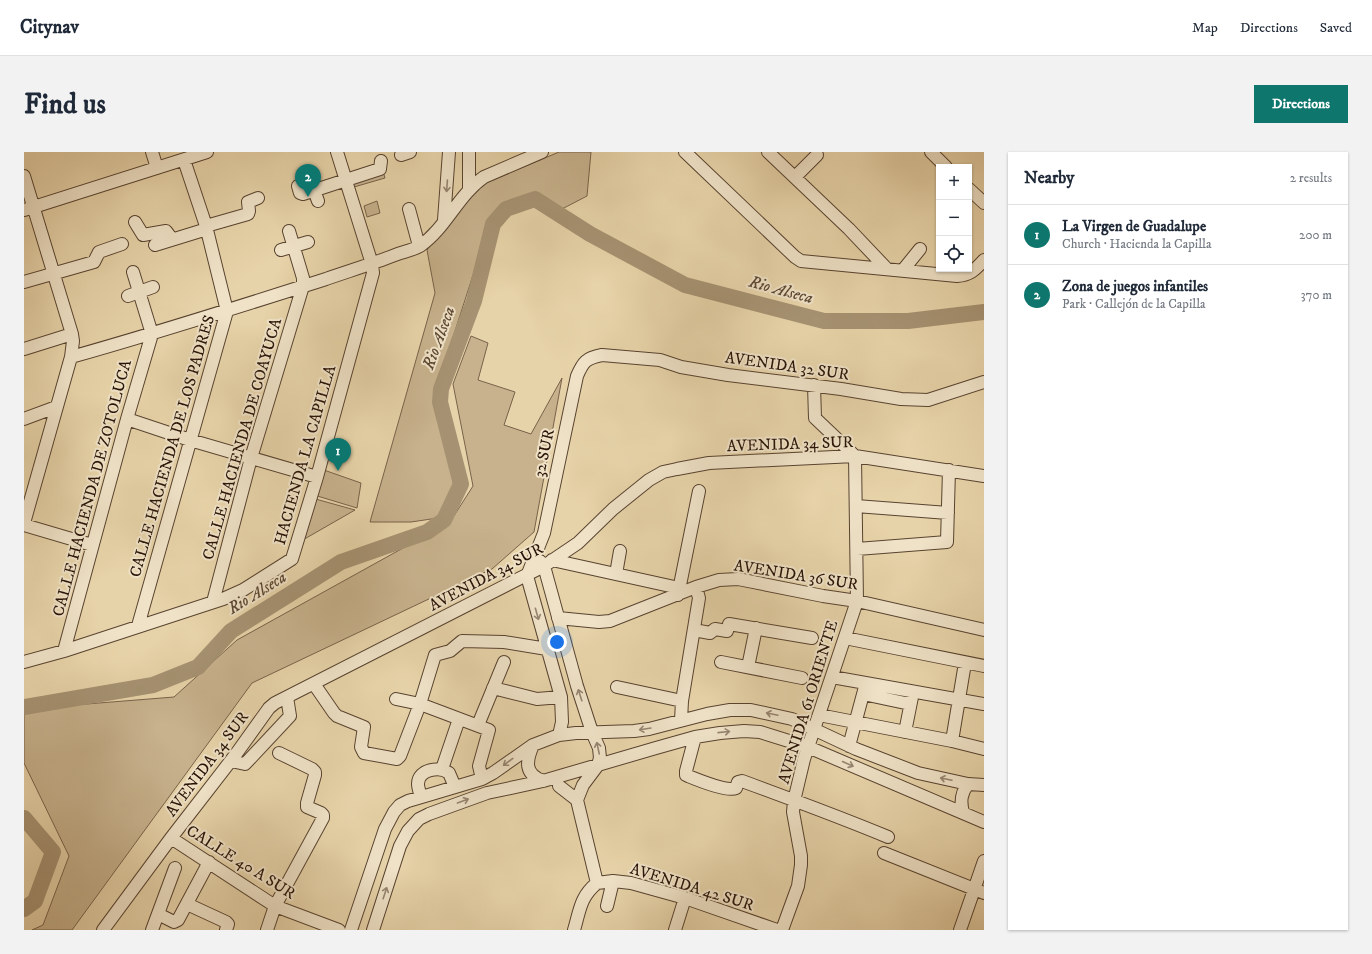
<!DOCTYPE html>
<meta charset="utf-8">
<style>
:root{--surface:#fff;--page:#f2f2f3;--text:#1f2937;--muted:#747a83;--line:#e0e1e3;--accent:#0f766e}
body{margin:0;font-family:"IM FELL DW Pica",serif;background:var(--page);color:var(--text)}
.controls{position:absolute;right:12px;top:12px;display:grid;overflow:hidden;border-radius:0px;box-shadow:0 1px 3px #0004}
.controls button{width:36px;height:36px;display:grid;place-items:center;padding:0;border:0;border-bottom:1px solid var(--line);background:var(--surface);color:var(--text);font:20px sans-serif}
.you{position:absolute;left:533px;top:490px;width:14px;height:14px;margin:-10px;border:3px solid #fff;border-radius:50%;background:#1a73e8;box-shadow:0 0 0 6px #1a73e833}
.badge{display:grid;place-items:center;width:26px;height:26px;border-radius:50%;background:var(--accent);color:#fff;font-size:13px;font-weight:700}
.pin{position:absolute;translate:-50% -33px;filter:drop-shadow(0 1px 2px #0008)}
.pin::after{content:'';position:absolute;top:21px;width:14px;height:12px;background:inherit;clip-path:polygon(0 0,100% 0,50% 100%)}
.list{margin:0;padding:0;list-style:none}
h2{display:flex;justify-content:space-between;align-items:center;height:52px;margin:0;padding:0 16px;font-size:17px}
h2 small{font-size:13px;font-weight:400;color:var(--muted)}
.list li{display:grid;grid-template-columns:26px 1fr auto;gap:12px;align-items:center;box-sizing:border-box;height:60px;padding:0 16px;border-top:1px solid var(--line)}
.list b{display:block;font-size:15px;white-space:nowrap}
.list p{margin:0;font-size:13px;white-space:nowrap;color:var(--muted)}
.list em{font-size:13px;font-style:normal;color:var(--muted)}
.icon{flex:none;width:22px;height:22px;fill:none;stroke:currentColor;stroke-width:2;stroke-linecap:round;stroke-linejoin:round}
.map{position:relative;flex:none;width:960px;height:778px;overflow:hidden;border-radius:0px}
header{display:flex;align-items:center;gap:24px;box-sizing:border-box;height:56px;padding:0 20px;background:var(--surface);border-bottom:1px solid var(--line)}
header strong{font-size:19px}
nav{display:flex;gap:22px;margin-inline-start:auto;font-size:14px}
.intro{display:flex;align-items:center;justify-content:space-between;box-sizing:border-box;height:96px;padding:0 24px}
h1{margin:0;font-size:28px}
.button{padding:10px 18px;border-radius:0px;background:var(--accent);color:#fff;font-size:14px;font-weight:700}
main{display:flex;gap:24px;padding:0 24px}
aside{flex:1;background:var(--surface);border-radius:0px;box-shadow:0 1px 3px #0004}
.map>svg:first-child{display:block}
.green{fill:#c7b28d;stroke:#78624a}
.lines{fill:none;stroke-linecap:round;stroke-linejoin:round}
.river{stroke:#a69272;stroke-width:16}
.minor-casing{stroke:#584330;stroke-width:14}
.minor{stroke:#efe2c7;stroke-width:12}
.oneway{stroke:#968571}
.labels{text-anchor:middle;dominant-baseline:central;stroke-width:4;stroke-linejoin:round;paint-order:stroke}
.street-label{font-size:16px;fill:#291307;stroke:#efe2c7}
.water-label{font-size:17px;font-style:italic;fill:#5b4632;stroke:#efe2c7}
</style>
<header>
<strong>Citynav</strong>
<nav><a>Map</a><a>Directions</a><a>Saved</a></nav>
</header>
<div class="intro"><h1>Find us</h1><a class="button">Directions</a></div>
<main>
<div class="map">
<svg width="960" height="778" viewBox="0 0 960 778">
<rect width="100%" height="100%" fill="#e7d3a9"/>
<filter id="stains"><feTurbulence type="fractalNoise" baseFrequency=".005" numOctaves="4"/><feColorMatrix values="0 0 0 0 .2 0 0 0 0 .09 0 0 0 0 .02 0 0 0 .5 -.17"/></filter>
<radialGradient id="worn" r=".72"><stop offset=".6" stop-color="#630" stop-opacity="0"/><stop offset="1" stop-color="#630" stop-opacity=".3"/></radialGradient>
<path class="green" d="M 535,0 L 567,0 L 563,44 L 538,57 L 514,43 L 469,61 L 412,238 L 430,335 L 414,366 L 387,370 L 346,370 L 411,141 L 403,98 L 452,35 Z
M 359,19 L 361,26 L 330,35 L 328,28 Z
M 353,49 L 356,61 L 343,65 L 340,54 Z
M 447,184 L 464,191 L 454,228 L 491,240 L 480,273 L 507,282 L 538,226 L 510,380 L 468,417 L 228,531 L 48,778 L 8,778 L 19,773 L 45,704 L 0,611 L 0,557 L 150,545 L 213,488 L 426,370 L 449,334 L 429,232 Z
M 297,317 L 337,331 L 333,356 L 290,343 Z
M 288,346 L 331,358 L 277,389 Z"/>
<g class="lines">
<path class="river" d="M 0,555 L 129,533 L 174,515 L 207,479 L 317,410 L 403,380 L 420,368 L 437,332 L 416,250 L 417,237 L 450,149 L 469,72 L 482,57 L 511,47 L 566,82 L 661,133 L 800,169 L 884,169 L 960,160
M 0,666 L 29,700 L 11,749 L 0,757"/>
<defs>
<path id="minor" d="M 128,0 L 133,16
M 445,0 L 445,37
M 661,0 L 771,105 L 777,109 L 933,124 C 946,123 951,118 960,108
M 744,0 L 825,77 L 863,117
M 907,0 L 922,15
M 377,3 L 386,0
M 0,24 L 48,182 L 49,189 L 47,205 L 0,371
M 771,25 L 793,3
M 274,34 L 276,41 L 279,42 L 356,17 L 357,9
M 945,37 L 960,51
M 290,38 L 294,49
M 385,57 L 395,94
M 0,58 L 183,0
M 420,68 L 425,0
M 111,70 L 119,83 L 142,79 L 148,87
M 182,74 L 224,62 L 225,59 L 224,50 L 234,46
M 131,93 L 183,77
M 257,98 L 284,90
M 879,118 L 896,97
M 0,130 L 70,110 L 75,100 L 98,92
M 104,144 L 129,135
M 0,197 L 48,182
M 47,205 C 133,181 217,154 302,127 C 325,119 348,112 371,103 C 379,100 389,98 396,94 C 422,76 434,43 460,25 L 518,0
M 0,267 L 32,255
M 103,267 L 166,288 L 293,325
M 832,354 L 924,361
M 0,373 L 68,393
M 833,397 L 923,390 L 925,318
M 528,408 L 655,436
M 516,409 L 520,414 L 553,534 L 568,580 L 575,596 L 576,606 L 574,613 L 559,633 L 553,648 L 573,731
M 592,422 L 596,399
M 503,424 L 520,381 L 553,224 C 559,210 562,206 578,203 L 636,208 L 657,215 L 704,223 L 817,237 L 877,247 L 904,248 L 960,230
M 503,424 L 537,545 L 538,570 L 535,583
M 654,443 L 675,339
M 189,450 L 227,306 L 279,134 L 279,126 L 265,79
M 534,466 L 575,470 L 586,469 L 672,435 L 695,428 L 714,427 L 799,444 L 833,449 L 960,478
M 705,472 L 788,486
M 114,474 L 203,159 L 182,74 L 160,8
M 670,478 L 686,481 L 691,477 L 703,479
M 821,486 L 960,514
M 40,499 L 103,267 L 128,182 L 109,120
M 0,510 L 40,499 L 199,447 L 219,438 L 268,407 L 293,325 L 349,121 L 348,112 L 313,0
M 697,510 L 778,526
M 724,515 L 732,476
M 808,525 L 960,552
M 290,532 L 310,561 L 313,564 L 340,575 L 337,595 L 340,601 L 373,607 L 376,604 L 396,552 L 411,503 L 426,499 L 438,489 L 480,490 L 523,497
M 593,535 L 658,549
M 469,536 L 513,547 L 537,545
M 839,542 L 886,552
M 372,547 L 396,552 L 465,578 L 455,614 L 458,627
M 795,563 L 928,589 L 960,597
M 657,568 L 658,549 L 675,446 L 672,435
M 454,573 L 480,510
M 881,580 L 888,545
M 671,585 L 662,619 L 662,623 L 664,624 C 674,628 703,640 712,636 L 714,630 L 718,629 C 767,647 816,665 864,685
M 928,589 L 941,511
M 509,593 C 502,609 500,622 519,629
M 825,594 L 842,531
M 207,609 L 221,612 L 266,564 L 263,545
M 418,617 L 435,567
M 535,634 L 553,648
M 397,645 C 396,641 394,636 394,632 C 394,617 416,614 425,621 L 431,635
M 939,660 C 936,649 937,641 944,632
M 147,686 L 251,754 L 315,778
M 860,701 L 960,741
M 573,731 L 589,729 L 607,731 L 661,746 L 753,778
M 163,752 L 202,770 L 204,772 L 202,778
M 583,754 L 589,729
M 134,762 L 150,770 L 154,768 L 185,710
M 79,778 L 147,686 L 212,602 L 245,556 L 251,551 L 520,414 L 554,391 L 589,357 L 625,328 L 639,320 L 653,317 L 685,311 L 831,304 L 960,324
M 128,778 L 151,716
M 243,778 L 251,754 L 299,666 L 299,663 L 297,661 L 283,655 L 283,651 L 291,623 L 291,620 L 288,617 L 255,601
M 327,778 L 361,677 L 370,660 L 376,653 L 384,649 L 401,644 L 458,627 L 469,621 L 509,593 L 535,583 L 552,581 L 610,579 L 625,577 L 683,562 L 706,558 L 727,558 L 768,567 L 832,597 L 894,621 L 944,632 L 960,633
M 349,778 L 376,694 L 384,679 L 395,667 L 405,662 L 463,641 L 519,629 L 632,596 L 671,585 L 696,581 L 720,579 L 736,580 L 784,595 L 960,670
M 550,778 C 556,758 556,745 573,731
M 651,778 L 661,746
M 758,778 L 774,734 L 777,713 L 777,704 L 769,660 L 770,649 L 780,607 L 833,449 L 831,304 L 791,266 L 790,233
M 936,778 L 960,709"/>
</defs>
<use href="#minor" class="minor-casing"/>
<use href="#minor" class="minor"/>
</g>
<defs><path id="oneway-shaft" d="M-6 0H5M1.5-3L5.5 0L1.5 3" fill="none" stroke-width="1.6" stroke-linecap="round" stroke-linejoin="round"/></defs>
<g class="oneway">
<use href="#oneway-shaft" transform="translate(423 34) rotate(94)"/>
<use href="#oneway-shaft" transform="translate(513 462) rotate(74)"/>
<use href="#oneway-shaft" transform="translate(556 543) rotate(-108)"/>
<use href="#oneway-shaft" transform="translate(748 562) rotate(-168)"/>
<use href="#oneway-shaft" transform="translate(621 577) rotate(171)"/>
<use href="#oneway-shaft" transform="translate(700 580) rotate(-6)"/>
<use href="#oneway-shaft" transform="translate(574 596) rotate(-102)"/>
<use href="#oneway-shaft" transform="translate(484 610) rotate(144)"/>
<use href="#oneway-shaft" transform="translate(824 612) rotate(24)"/>
<use href="#oneway-shaft" transform="translate(922 627) rotate(-168)"/>
<use href="#oneway-shaft" transform="translate(439 649) rotate(-20)"/>
<use href="#oneway-shaft" transform="translate(361 741) rotate(-72)"/>
</g>
<g class="labels">
<g class="street-label">
<text transform="translate(763 214) rotate(8)">AVENIDA 32 SUR</text>
<text transform="translate(218 287) rotate(-74)">CALLE HACIENDA DE COAYUCA</text>
<text transform="translate(766 292) rotate(-2)">AVENIDA 34 SUR</text>
<text transform="translate(148 294) rotate(-74)">CALLE HACIENDA DE LOS PADRES</text>
<text transform="translate(520 301) rotate(-78)">32 SUR</text>
<text transform="translate(281 303) rotate(-74)">HACIENDA LA CAPILLA</text>
<text transform="translate(68 336) rotate(-75)">CALLE HACIENDA DE ZOTOLUCA</text>
<text transform="translate(772 423) rotate(9)">AVENIDA 36 SUR</text>
<text transform="translate(462 425) rotate(-28)">AVENIDA 34 SUR</text>
<text transform="translate(784 550) rotate(-73)">AVENIDA 61 ORIENTE</text>
<text transform="translate(183 612) rotate(-53)">AVENIDA 34 SUR</text>
<text transform="translate(217 710) rotate(32)">CALLE 40 A SUR</text>
<text transform="translate(668 735) rotate(17)">AVENIDA 42 SUR</text>
</g>
<g class="water-label">
<text transform="translate(757 138) rotate(15)">Rio Alseca</text>
<text transform="translate(415 186) rotate(-70)">Rio Alseca</text>
<text transform="translate(233 441) rotate(-32)">Rio Alseca</text>
</g>
</g>
<rect width="100%" height="100%" filter="url(#stains)"/>
<rect width="100%" height="100%" fill="url(#worn)"/>
</svg>
<div class="controls">
<button>+</button>
<button>−</button>
<button><svg class="icon" aria-label="locate" viewBox="0 0 24 24"><circle cx="12" cy="12" r="6"/><path d="M12 2v4M12 18v4M2 12h4M18 12h4"/></svg></button>
</div>
<div class="you"></div>
<div class="pin badge" style="left:314px;top:319px">1</div>
<div class="pin badge" style="left:284px;top:45px">2</div>
</div>
<aside>
<h2>Nearby<small>2 results</small></h2>
<ul class="list">
<li><span class="badge">1</span><div><b>La Virgen de Guadalupe</b><p>Church · Hacienda la Capilla</p></div><em>200 m</em></li>
<li><span class="badge">2</span><div><b>Zona de juegos infantiles</b><p>Park · Callejón de la Capilla</p></div><em>370 m</em></li>
</ul>
</aside>
</main>
